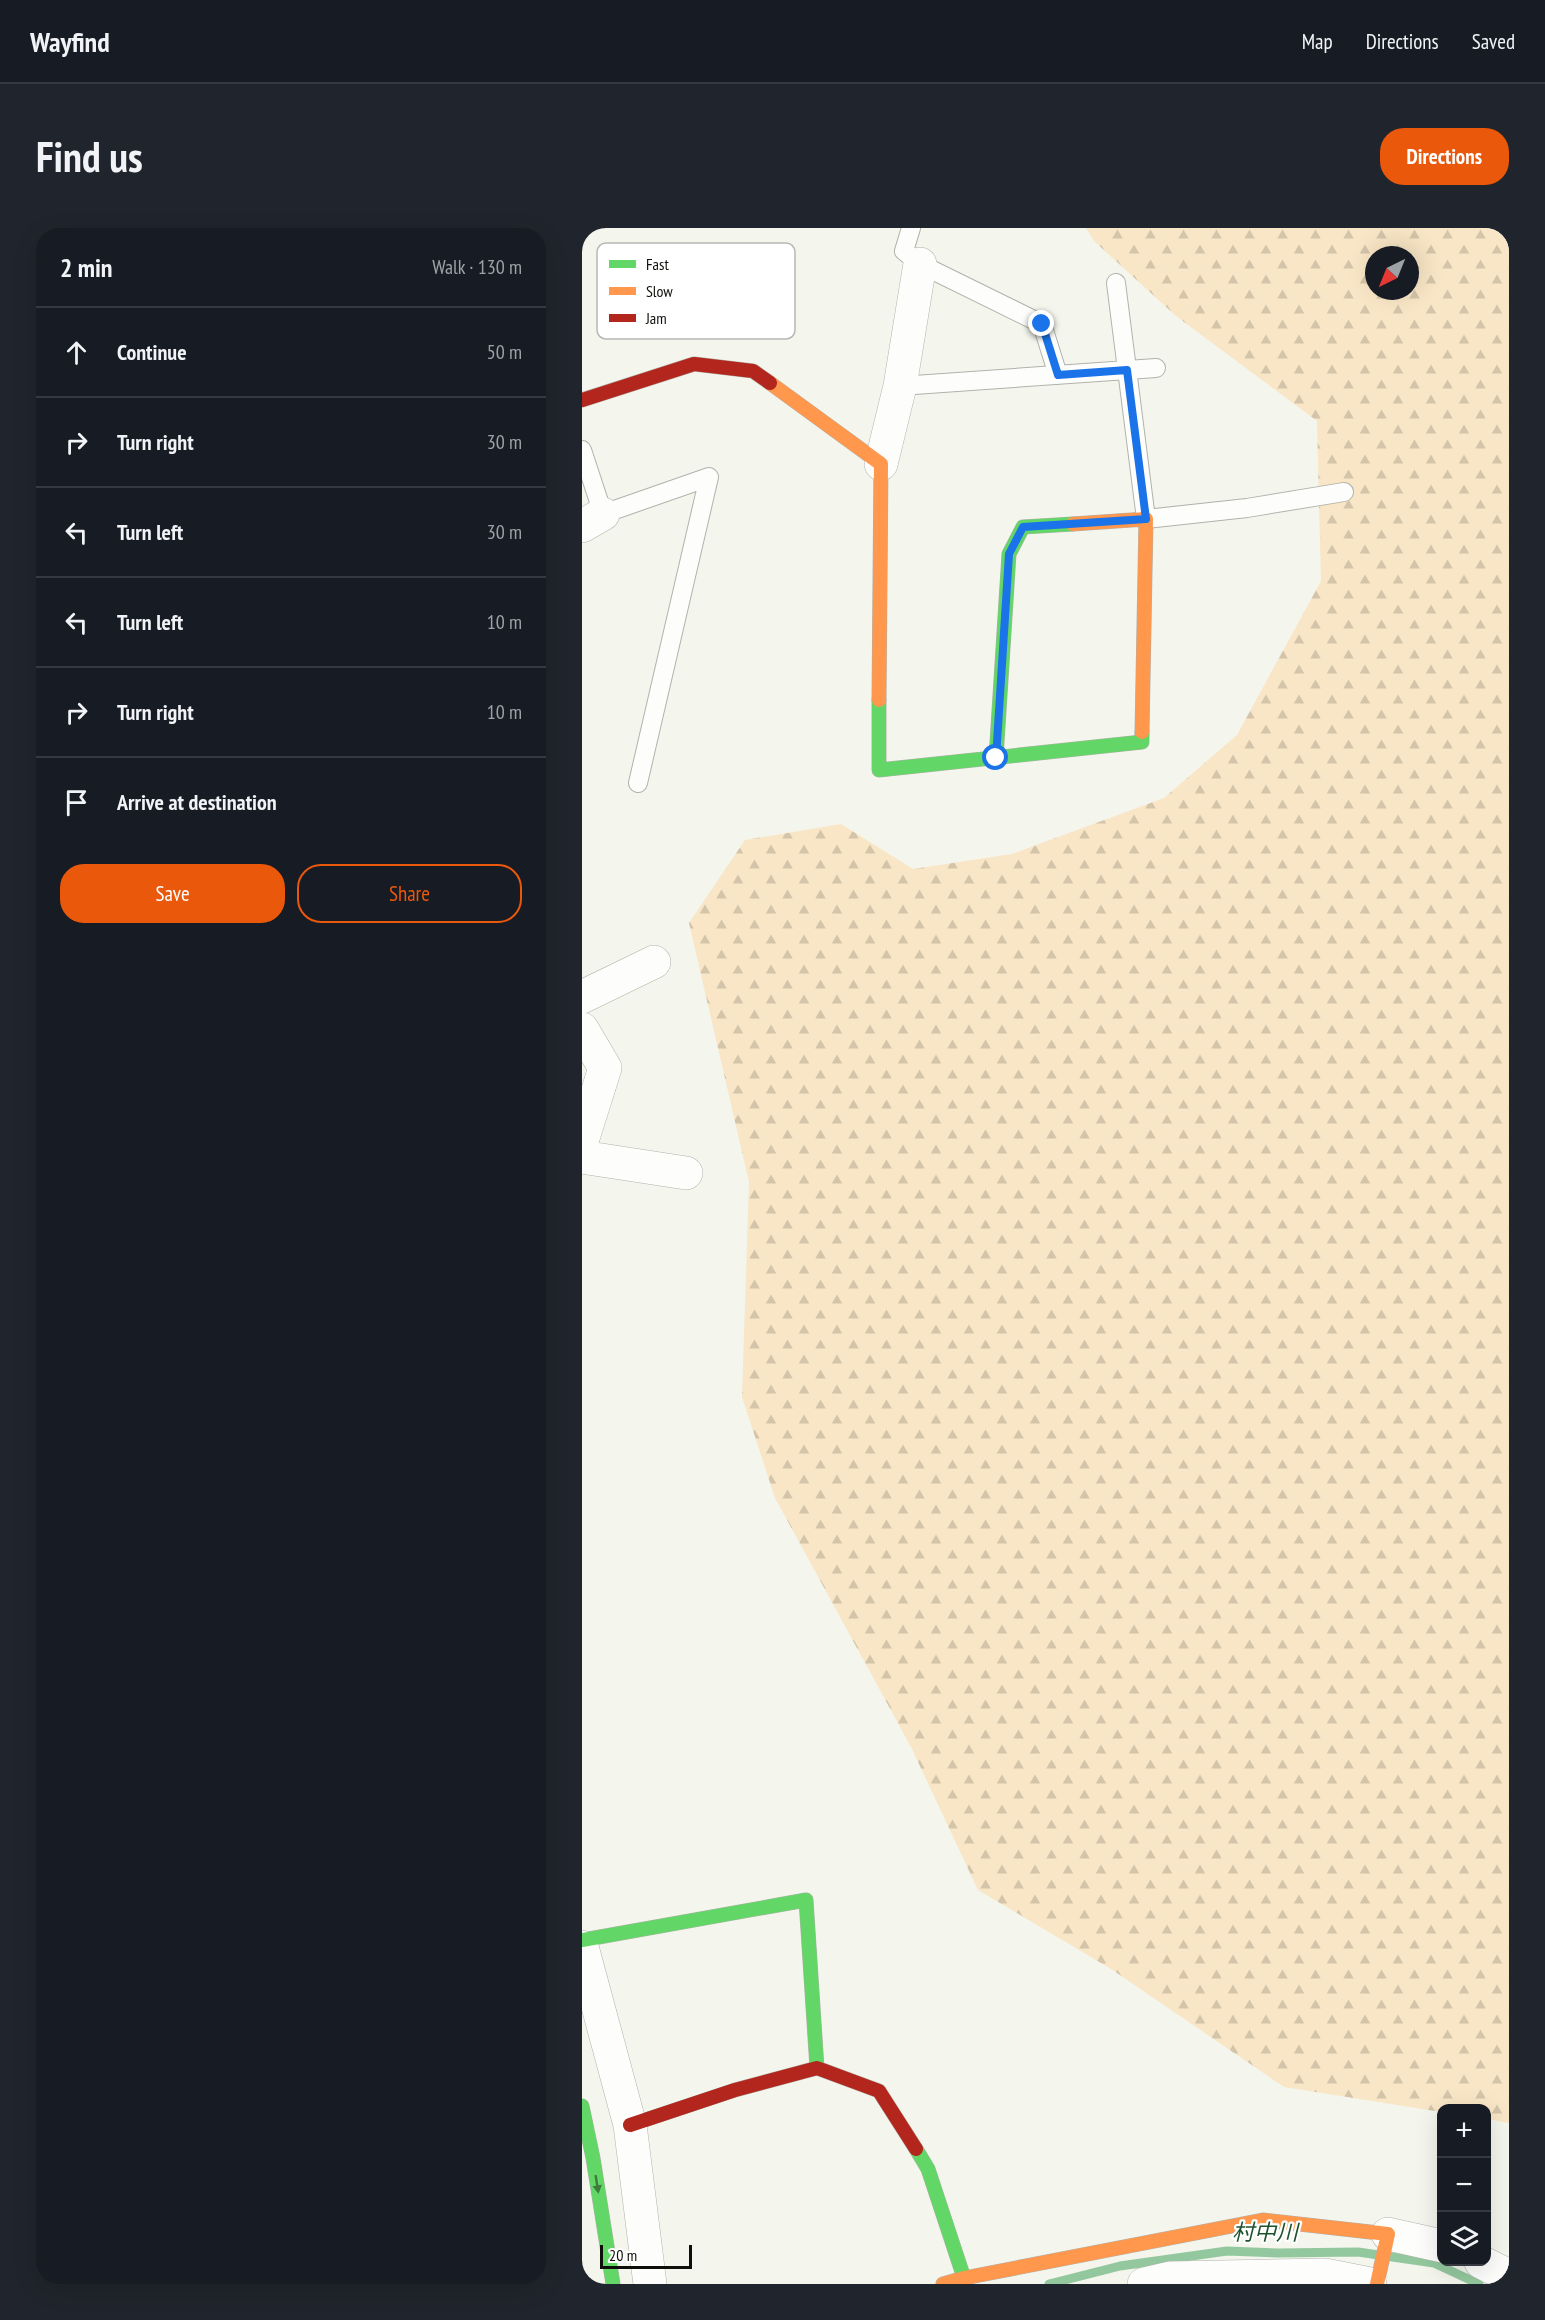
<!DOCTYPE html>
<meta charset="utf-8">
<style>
:root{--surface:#171b24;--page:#20242c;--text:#f1f3f6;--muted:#9ea1a6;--line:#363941;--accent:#ea580c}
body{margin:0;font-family:"PT Sans Narrow","Noto Sans JP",sans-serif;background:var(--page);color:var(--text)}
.controls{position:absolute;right:18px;bottom:18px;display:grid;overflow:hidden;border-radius:12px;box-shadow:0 6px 24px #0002}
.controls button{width:54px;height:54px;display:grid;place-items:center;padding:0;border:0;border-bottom:2px solid var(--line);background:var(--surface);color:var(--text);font:30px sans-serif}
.compass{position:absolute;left:783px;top:18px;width:54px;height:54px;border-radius:50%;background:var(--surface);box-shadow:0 6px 24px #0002;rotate:223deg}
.scale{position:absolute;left:18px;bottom:15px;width:92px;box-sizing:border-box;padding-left:6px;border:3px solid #0e0f09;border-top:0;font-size:16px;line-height:21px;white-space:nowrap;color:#0e0f09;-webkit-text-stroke:4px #fff;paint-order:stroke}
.stop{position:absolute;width:18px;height:18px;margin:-14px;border:4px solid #1a73e8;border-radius:50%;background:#fff}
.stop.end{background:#1a73e8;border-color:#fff;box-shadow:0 2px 6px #0008}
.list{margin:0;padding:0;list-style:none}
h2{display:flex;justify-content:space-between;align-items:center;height:78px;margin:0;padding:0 24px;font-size:26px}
h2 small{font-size:20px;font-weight:400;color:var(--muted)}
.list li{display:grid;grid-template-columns:39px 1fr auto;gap:18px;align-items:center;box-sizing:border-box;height:90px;padding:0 24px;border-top:2px solid var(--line)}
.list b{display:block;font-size:22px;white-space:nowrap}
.list em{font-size:20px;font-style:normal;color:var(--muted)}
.actions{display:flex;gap:12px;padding:18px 24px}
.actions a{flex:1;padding:14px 0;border:2px solid var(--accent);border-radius:24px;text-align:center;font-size:21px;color:var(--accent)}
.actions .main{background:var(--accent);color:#fff}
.icon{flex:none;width:33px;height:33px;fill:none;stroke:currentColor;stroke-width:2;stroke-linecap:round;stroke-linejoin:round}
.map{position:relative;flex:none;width:927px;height:2056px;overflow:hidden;border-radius:24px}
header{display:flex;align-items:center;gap:36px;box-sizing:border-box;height:84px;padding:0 30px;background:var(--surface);border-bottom:2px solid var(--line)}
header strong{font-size:28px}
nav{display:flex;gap:33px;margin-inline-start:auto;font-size:21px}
.intro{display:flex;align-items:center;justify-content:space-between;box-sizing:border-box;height:144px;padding:0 36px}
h1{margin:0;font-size:42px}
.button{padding:15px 27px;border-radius:24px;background:var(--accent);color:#fff;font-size:21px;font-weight:700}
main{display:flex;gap:36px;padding:0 36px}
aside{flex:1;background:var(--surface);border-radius:24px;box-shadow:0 6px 24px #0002}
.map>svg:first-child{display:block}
.forest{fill:url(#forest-firs);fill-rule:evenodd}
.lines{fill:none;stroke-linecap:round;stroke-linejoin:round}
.stream{stroke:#93c89e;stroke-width:9}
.lane-casing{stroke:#b1b2ab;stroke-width:20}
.street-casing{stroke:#b1b2ab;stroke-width:34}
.fast-casing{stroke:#b1b2ab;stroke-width:15}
.slow-casing{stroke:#b1b2ab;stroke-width:15}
.jam-casing{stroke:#b1b2ab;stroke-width:15}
.lane{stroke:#fdfefc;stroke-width:18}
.street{stroke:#fdfefc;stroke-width:33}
.fast{stroke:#63d668;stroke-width:14}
.slow{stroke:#ff974d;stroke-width:14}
.jam{stroke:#b3261e;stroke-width:14}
.oneway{fill:#3d7c3d}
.route{stroke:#1a73e8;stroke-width:8}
.labels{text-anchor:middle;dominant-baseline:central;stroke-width:4.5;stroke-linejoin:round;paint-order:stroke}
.water-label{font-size:22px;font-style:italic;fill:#1c532d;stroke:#fff}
.key{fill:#fff;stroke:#b7b7b5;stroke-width:1.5}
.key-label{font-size:16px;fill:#0e0f09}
</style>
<header>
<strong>Wayfind</strong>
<nav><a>Map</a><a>Directions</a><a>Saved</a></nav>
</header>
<div class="intro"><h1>Find us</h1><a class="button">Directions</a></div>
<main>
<aside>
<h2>2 min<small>Walk · 130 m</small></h2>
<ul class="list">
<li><svg class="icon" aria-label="ahead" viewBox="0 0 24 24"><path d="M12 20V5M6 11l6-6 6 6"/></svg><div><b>Continue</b></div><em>50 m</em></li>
<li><svg class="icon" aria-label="right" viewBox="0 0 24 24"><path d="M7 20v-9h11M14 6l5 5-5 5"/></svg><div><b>Turn right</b></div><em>30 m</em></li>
<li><svg class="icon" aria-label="left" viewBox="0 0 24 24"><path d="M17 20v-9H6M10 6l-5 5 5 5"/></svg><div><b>Turn left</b></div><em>30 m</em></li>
<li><svg class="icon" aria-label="left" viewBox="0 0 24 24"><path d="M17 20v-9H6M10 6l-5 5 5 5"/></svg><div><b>Turn left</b></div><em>10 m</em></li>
<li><svg class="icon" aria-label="right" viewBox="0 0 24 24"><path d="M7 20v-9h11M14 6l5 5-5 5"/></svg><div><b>Turn right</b></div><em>10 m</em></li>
<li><svg class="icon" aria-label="arrive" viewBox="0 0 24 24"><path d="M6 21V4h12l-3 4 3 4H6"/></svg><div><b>Arrive at destination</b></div></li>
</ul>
<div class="actions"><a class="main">Save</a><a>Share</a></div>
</aside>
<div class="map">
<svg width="927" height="2056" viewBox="0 0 927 2056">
<defs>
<pattern id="forest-firs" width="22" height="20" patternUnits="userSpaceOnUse" patternTransform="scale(1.5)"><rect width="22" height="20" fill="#f9e6c6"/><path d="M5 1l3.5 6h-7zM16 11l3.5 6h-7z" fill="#d4c4a9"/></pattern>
</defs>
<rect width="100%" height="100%" fill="#f4f5ec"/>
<path class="forest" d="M 504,0 L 927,0 L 927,1895 L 905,1891 L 904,1880 L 860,1880 L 859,1884 L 702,1859 L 529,1741 L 396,1662 L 329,1519 L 193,1270 L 160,1169 L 167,954 L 107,695 L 163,612 L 259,596 L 331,641 L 430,626 L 582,570 L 655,507 L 739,353 L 735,193 L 594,88 L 512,13 ZM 792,27 L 828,27 L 828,63 L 792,63 Z"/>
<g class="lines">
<path class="stream" d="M 467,2056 L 538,2038 L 645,2023 L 696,2025 L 776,2024 L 852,2035 L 897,2056"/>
<defs>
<path id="lane" d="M 329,0 L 322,23 L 338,36 L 460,96 L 476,147
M 534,55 L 564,291 L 665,280 L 762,264
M 318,158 L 574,140
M 0,222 L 21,286 L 127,249 L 56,555"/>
<path id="street" d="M 299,236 L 318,158 L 338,36
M 0,298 L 21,286
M 0,769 L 72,734
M 0,801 L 23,840 L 0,913
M 0,929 L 104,945
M 0,1719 L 48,1897 L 68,2056
M 806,2006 L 860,2018
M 899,2034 L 927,2048
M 562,2056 L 588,2050 L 743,2047 L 788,2056"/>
<path id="fast" d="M 297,472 L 297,542 L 560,514 L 560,504
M 414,530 L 427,326 L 441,299 L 491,296
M 0,1712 L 224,1672 L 235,1840
M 0,1878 L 11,1930 L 31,2056
M 334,1921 L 346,1941 L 382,2050"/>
<path id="slow" d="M 188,155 L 299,236 L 297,472
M 491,296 L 564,291 L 560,504
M 361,2056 L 382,2050 L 681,1992 L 806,2006 L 795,2056"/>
<path id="jam" d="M 0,172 L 112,136 L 171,143 L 188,155
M 48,1897 L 153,1862 L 235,1840 L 297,1863 L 334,1921"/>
</defs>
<use href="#lane" class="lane-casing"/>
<use href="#street" class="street-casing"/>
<use href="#fast" class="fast-casing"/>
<use href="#slow" class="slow-casing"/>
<use href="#jam" class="jam-casing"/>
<use href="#lane" class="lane"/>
<use href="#street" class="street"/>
<use href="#fast" class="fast"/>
<use href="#slow" class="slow"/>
<use href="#jam" class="jam"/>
</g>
<defs><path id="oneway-solid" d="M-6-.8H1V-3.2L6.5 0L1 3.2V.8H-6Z" transform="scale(1.5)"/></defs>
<use class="oneway" href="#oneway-solid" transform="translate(15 1956) rotate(81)"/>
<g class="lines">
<path class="route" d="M 414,530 L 427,326 L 441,299 L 564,291 L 545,142 L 476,147 L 460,96"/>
</g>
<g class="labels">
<g class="water-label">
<text x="683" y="2004">村中川</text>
</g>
</g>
<rect x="15" y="15" width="198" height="96" rx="9" class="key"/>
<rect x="27" y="32" width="27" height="8" fill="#63d668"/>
<rect x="27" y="59" width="27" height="8" fill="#ff974d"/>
<rect x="27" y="86" width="27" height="8" fill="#b3261e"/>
<g class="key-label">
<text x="64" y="42">Fast</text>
<text x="64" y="69">Slow</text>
<text x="64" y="96">Jam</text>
</g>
</svg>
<div class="controls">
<button>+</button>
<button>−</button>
<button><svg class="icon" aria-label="layers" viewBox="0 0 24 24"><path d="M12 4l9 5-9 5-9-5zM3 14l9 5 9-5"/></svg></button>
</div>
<svg class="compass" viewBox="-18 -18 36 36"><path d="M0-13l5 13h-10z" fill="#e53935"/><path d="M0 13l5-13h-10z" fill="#9ea1a6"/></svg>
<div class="scale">20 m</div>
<div class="stop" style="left:414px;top:530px"></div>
<div class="stop end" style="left:460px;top:96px"></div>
</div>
</main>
